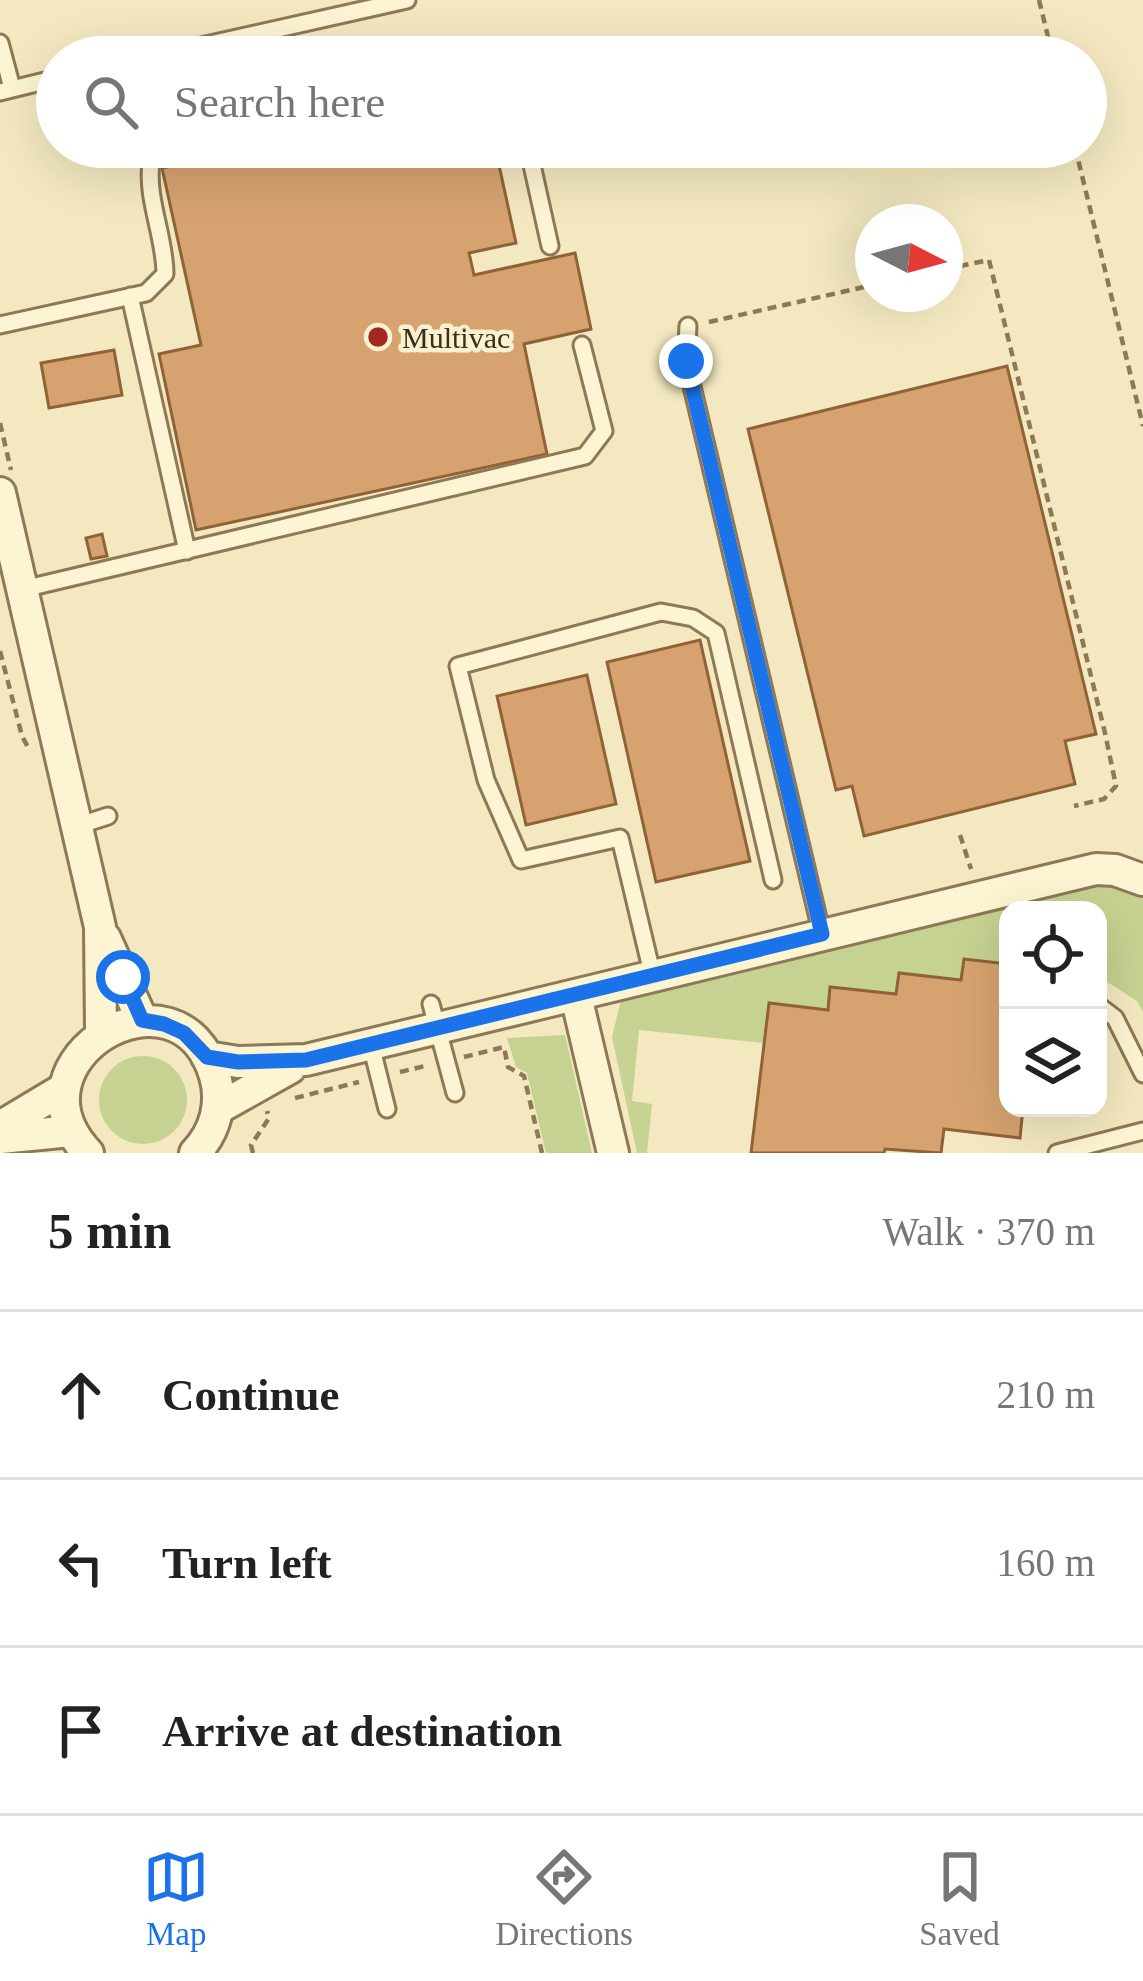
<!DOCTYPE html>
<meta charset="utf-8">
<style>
:root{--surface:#fff;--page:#f2f2f2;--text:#222;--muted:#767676;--line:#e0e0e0;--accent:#1a73e8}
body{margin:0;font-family:Georgia,serif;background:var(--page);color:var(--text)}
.controls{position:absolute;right:36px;bottom:36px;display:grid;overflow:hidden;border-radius:24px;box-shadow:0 12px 48px #0002}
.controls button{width:108px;height:108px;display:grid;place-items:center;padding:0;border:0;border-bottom:3px solid var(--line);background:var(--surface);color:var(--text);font:60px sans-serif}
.compass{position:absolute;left:855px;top:204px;width:108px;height:108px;border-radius:50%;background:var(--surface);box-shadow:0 12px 48px #0002;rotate:96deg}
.stop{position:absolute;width:36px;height:36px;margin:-27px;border:9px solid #1a73e8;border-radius:50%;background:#fff}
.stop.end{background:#1a73e8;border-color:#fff;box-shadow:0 3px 12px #0008}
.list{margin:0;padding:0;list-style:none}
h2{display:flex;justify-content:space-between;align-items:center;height:156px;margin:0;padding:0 48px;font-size:51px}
h2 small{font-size:39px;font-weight:400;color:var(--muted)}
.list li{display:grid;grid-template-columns:78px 1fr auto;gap:36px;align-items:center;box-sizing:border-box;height:168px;padding:0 48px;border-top:3px solid var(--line)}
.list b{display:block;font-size:45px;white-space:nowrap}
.list em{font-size:39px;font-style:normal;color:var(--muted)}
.icon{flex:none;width:66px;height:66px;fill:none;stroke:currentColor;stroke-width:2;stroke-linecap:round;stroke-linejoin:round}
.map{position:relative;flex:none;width:1143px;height:1153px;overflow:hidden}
.search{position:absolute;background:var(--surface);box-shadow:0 12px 48px #0002;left:36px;right:36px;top:36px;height:132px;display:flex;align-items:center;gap:30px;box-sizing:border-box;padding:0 42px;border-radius:66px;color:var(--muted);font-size:45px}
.sheet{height:660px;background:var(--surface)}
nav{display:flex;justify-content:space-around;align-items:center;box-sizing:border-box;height:168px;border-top:3px solid var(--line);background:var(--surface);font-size:33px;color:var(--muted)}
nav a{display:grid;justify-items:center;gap:6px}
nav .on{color:var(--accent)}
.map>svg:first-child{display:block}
.green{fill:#c5d291}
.building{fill:#d6a370;stroke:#906238;stroke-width:3}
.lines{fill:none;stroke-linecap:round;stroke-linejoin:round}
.service-casing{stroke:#8e7855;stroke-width:21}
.minor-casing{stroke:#8e7855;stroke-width:36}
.path{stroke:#8e7855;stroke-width:4.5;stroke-dasharray:9 6;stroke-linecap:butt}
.service{stroke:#fdf4d3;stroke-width:15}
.minor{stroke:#fdf4d3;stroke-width:30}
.route{stroke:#1a73e8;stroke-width:15}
.poi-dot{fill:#a4281d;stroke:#f9f1cf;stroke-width:4.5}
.labels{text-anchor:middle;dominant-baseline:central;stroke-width:9;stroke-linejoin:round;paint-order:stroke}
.poi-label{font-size:30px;fill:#3b2e1b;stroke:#f9f1cf;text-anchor:start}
</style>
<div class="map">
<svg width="1143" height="1153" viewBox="0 0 1143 1153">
<rect width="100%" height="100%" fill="#f3e8bf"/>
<path class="green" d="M 1106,883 L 1143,893 L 1143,1012 L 1137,1001 L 1098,976 L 1098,910 L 1008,910 L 1008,964 L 961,980 L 900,973 L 896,994 L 831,987 L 828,1010 L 769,1003 L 764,1043 L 639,1030 L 632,1101 L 652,1104 L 647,1153 L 637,1153 L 612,1037 L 621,1000 L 645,991 Z
M 565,1035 L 592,1153 L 546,1153 L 527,1073 L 516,1067 L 507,1038 Z
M99 1100a44 44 0 1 1 88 0a44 44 0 1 1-88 0Z"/>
<path class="building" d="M 260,147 L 495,147 L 516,243 L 469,253 L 474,275 L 575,253 L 591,329 L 524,344 L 547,454 L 196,530 L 159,354 L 201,345 L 162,168 Z
M 114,350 L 122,395 L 49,408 L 41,363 Z
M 1007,366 L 1096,734 L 1065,741 L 1075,784 L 864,836 L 852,786 L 836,790 L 748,429 Z
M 102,534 L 107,556 L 91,559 L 86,538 Z
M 700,640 L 750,861 L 656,882 L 607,662 Z
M 587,675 L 616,804 L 526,825 L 497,696 Z
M 964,959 L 1008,964 L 1008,1108 L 1023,1108 L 1020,1138 L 944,1129 L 941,1153 L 885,1149 L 884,1153 L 751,1153 L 769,1003 L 828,1010 L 830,987 L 896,994 L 899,973 L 961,980 Z"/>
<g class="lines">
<defs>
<path id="service" d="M 0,43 L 12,88
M 152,57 L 407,0
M 0,92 L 57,78
M 528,147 L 550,246
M 130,296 L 187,551
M 0,325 L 146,293 L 165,274 C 165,237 146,199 151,163 L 162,154 L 190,147
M 688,326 L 686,361 L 822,935
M 23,589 L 585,456 L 604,431 L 582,345
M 77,826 L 108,816
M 653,977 L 620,838 L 521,860 L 486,780 L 458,666 L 661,612 L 693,618 L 716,633 L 773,880
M 431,1004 L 455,1093
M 1098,1005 L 1115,1018 L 1143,1074
M 371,1045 L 387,1109
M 1057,1153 L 1143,1131"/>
<path id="minor" d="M 0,493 L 100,927 L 101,1032
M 105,938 L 142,1020
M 576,996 L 613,1153
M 207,1057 L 238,1062 L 306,1060 L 1096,869 L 1115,870 L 1143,880
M 217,1109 L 290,1068
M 0,1127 L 65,1088
M 0,1138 L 71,1131
M 88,1153 C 0,1060 179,954 215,1076 C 223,1104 215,1132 195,1153"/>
</defs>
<use href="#service" class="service-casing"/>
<use href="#minor" class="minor-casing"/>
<path class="path" d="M 1039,0 L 1053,57
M 1075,147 L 1143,426
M 945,269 L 989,260 L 1105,733 L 1116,786 L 1104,799 L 1074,806
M 709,322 L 873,285
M 0,423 L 11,470
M 0,651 L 22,736 L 30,751
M 960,835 L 971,869
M 464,1057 L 504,1047 L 508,1067 L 524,1076 L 542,1153
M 400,1072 L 429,1065
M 295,1098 L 359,1082
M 253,1153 L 251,1145 L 269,1118 L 267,1111"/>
<use href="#service" class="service"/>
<use href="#minor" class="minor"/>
</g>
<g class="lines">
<path class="route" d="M 123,977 L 142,1020 L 164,1024 L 184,1033 L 207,1057 L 238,1062 L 306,1060 L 822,934 L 686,361"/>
</g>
<circle class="poi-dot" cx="378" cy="337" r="12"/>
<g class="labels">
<g class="poi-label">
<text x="402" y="337">Multivac</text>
</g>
</g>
</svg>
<div class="controls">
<button><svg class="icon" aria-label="locate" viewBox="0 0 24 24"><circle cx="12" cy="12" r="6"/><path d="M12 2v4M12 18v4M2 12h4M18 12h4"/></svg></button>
<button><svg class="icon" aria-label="layers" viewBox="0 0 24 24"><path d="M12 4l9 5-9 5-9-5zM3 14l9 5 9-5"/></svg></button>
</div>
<svg class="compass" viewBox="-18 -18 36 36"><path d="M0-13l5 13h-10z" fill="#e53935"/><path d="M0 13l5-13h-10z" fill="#767676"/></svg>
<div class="stop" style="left:123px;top:977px"></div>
<div class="stop end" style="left:686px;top:361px"></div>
<div class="search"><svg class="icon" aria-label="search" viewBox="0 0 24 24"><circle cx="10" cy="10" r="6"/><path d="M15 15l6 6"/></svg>Search here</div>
</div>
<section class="sheet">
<h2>5 min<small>Walk · 370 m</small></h2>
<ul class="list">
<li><svg class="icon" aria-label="ahead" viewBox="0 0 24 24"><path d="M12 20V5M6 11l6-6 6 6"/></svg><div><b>Continue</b></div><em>210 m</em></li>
<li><svg class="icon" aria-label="left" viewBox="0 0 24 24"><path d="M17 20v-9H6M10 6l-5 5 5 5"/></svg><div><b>Turn left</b></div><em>160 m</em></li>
<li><svg class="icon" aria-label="arrive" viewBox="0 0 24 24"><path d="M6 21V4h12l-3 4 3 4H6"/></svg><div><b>Arrive at destination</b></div></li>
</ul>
</section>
<nav>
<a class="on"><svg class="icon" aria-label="map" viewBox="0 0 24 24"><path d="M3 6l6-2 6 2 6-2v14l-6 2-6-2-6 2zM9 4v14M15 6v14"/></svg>Map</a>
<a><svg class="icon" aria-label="directions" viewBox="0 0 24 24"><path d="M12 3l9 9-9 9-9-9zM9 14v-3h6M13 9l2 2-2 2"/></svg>Directions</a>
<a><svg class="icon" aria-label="saved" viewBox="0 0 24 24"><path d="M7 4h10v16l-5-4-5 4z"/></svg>Saved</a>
</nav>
